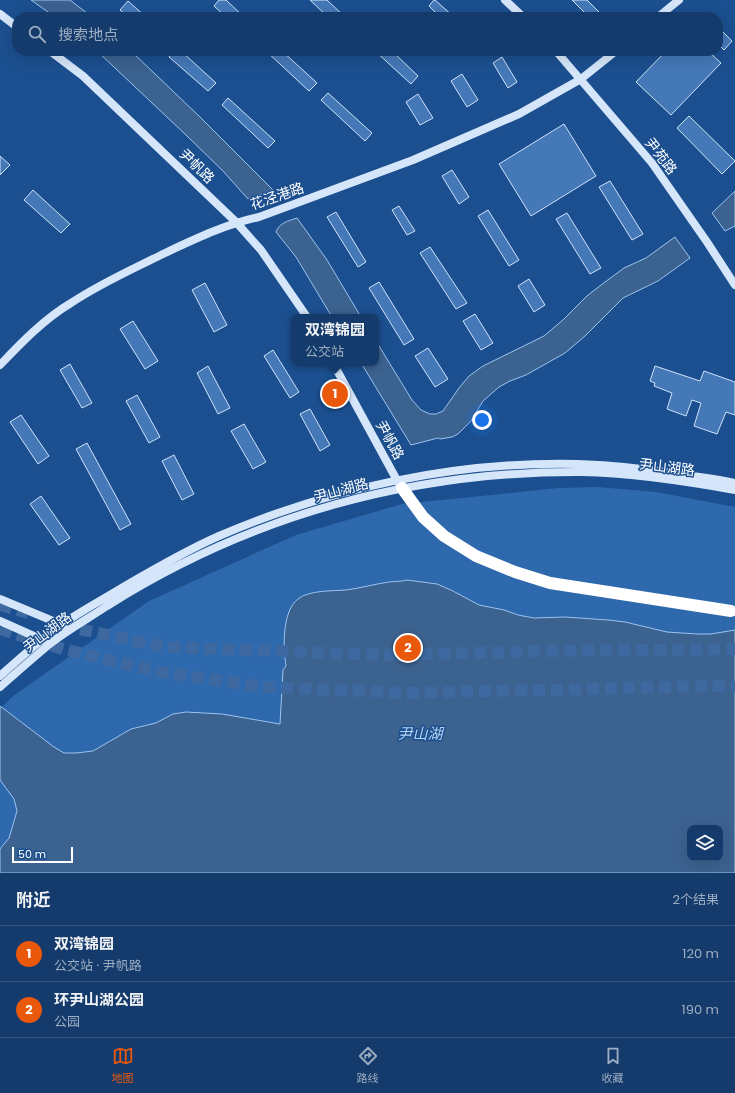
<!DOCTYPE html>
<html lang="zh">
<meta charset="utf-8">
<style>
:root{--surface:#143b6b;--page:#1d4271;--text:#f1f3f6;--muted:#9dadc1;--line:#33557e;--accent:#ea580c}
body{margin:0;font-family:Poppins,"Noto Sans SC",sans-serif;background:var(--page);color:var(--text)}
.controls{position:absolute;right:12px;bottom:12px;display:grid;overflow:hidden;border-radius:8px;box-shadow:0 4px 16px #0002}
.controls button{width:36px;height:36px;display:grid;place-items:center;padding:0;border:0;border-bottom:1px solid var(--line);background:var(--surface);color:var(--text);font:20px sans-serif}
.scale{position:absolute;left:12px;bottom:10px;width:61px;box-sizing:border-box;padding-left:4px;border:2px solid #fff;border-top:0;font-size:11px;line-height:14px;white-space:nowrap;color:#fff;-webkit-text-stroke:3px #1b4f8f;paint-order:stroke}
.you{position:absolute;left:482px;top:420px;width:14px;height:14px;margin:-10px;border:3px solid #fff;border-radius:50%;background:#1a73e8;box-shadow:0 0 0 6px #1a73e833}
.badge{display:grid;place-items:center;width:26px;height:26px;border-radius:50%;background:var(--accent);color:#fff;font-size:13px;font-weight:700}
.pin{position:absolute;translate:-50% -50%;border:2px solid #fff;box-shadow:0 1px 4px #0006}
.popup{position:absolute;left:291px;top:314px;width:88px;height:52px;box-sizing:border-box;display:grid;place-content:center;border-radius:8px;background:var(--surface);filter:drop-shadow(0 1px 3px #0005);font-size:13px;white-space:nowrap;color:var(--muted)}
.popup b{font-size:15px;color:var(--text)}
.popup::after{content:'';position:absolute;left:50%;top:100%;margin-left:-8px;border:8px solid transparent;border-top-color:var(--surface)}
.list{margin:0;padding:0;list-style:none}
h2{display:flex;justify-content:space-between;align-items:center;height:52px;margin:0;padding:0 16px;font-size:17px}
h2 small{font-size:13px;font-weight:400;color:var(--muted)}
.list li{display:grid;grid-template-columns:26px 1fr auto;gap:12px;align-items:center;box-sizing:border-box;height:56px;padding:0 16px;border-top:1px solid var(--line)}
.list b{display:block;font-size:15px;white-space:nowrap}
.list p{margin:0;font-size:13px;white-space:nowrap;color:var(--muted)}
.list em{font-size:13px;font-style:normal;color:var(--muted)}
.icon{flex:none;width:22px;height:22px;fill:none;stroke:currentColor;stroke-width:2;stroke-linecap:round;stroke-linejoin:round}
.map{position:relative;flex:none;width:735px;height:873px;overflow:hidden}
.search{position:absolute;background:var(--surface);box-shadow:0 4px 16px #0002;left:12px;right:12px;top:12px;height:44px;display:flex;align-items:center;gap:10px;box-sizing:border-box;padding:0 14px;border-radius:16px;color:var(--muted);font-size:15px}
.sheet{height:164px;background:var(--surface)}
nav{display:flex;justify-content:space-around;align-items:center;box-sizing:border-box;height:56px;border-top:1px solid var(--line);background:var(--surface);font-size:11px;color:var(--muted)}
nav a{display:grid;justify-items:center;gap:2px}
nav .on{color:var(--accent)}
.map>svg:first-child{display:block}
.green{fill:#2e69ad;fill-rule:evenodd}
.water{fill:#3c6290;stroke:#9cc4f0;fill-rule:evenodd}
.building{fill:#4478b7;stroke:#cfe3fa}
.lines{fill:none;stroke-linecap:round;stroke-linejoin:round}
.highway-tunnel{stroke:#3d69a0;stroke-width:12;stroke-dasharray:12 6;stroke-linecap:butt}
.secondary{stroke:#d6e6fa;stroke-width:8}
.highway{stroke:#fff;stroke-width:12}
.labels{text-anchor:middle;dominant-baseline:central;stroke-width:3;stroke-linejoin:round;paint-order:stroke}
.street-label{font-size:14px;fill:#fff;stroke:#1b4f8f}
.water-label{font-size:15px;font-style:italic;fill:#b5d3f5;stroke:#1b4f8f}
</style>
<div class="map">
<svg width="735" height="873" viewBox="0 0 735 873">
<rect width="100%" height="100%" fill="#1b4f8f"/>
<path class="green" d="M 598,487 L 656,492 L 735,507 L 735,873 L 0,873 L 0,709 L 13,696 L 149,601 L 296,535 L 402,504 L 558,488 ZM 690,828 L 720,828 L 720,858 L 690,858 Z"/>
<path class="water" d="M 31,0 L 70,0 L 92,17 L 55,17 Z
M 97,51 L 131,51 L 200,117 L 273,190 L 248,199 L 223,171 L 186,135 Z
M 735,191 L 735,226 L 725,231 L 712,213 Z
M 297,218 L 327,260 L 361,317 L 332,317 L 296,257 L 276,232 C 279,223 288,221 297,218 Z
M 675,237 L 690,258 L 658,281 L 623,298 L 585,336 L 565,353 L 526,375 L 510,381 L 499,387 L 483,401 L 471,421 L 458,434 L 452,437 L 440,439 L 438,438 L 411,445 L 361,363 L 376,363 L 376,341 L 412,400 L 421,410 L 430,414 L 436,414 L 443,411 L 459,388 L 469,376 L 483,366 L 544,336 L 564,319 L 588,295 L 605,282 L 624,268 L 646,258 Z
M 407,580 L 437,584 L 453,591 L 479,605 L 504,610 L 518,615 L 534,618 L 565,617 L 608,620 L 625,622 L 667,632 L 697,634 L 711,634 L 735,630 L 735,873 L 0,873 L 0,849 L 9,838 L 17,811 L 14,799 L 0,780 L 0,706 L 54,747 L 64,753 L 76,753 L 93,751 L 131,729 L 156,723 L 173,714 L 186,712 L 222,714 L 280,724 L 283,670 L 286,666 C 283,648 282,611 298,599 C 309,590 333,591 346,590 C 361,588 375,584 389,582 C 395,581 401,582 407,580 ZM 690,828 L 720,828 L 720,858 L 690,858 Z"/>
<path class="building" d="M 219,0 L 226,0 L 244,17 L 226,17 L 214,6 Z
M 310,0 L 327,0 L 345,17 L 328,17 Z
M 434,0 L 435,0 L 454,17 L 440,17 L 429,6 Z
M 572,0 L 587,0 L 603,16 L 589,17 Z
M 128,1 L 146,17 L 128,17 L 120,10 Z
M 718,27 L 732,41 L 724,50 L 718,44 Z
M 174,51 L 181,51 L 216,83 L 208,91 L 169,57 Z
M 268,51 L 282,51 L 317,83 L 309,91 L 267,52 Z
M 375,51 L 392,51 L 418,76 L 411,84 Z
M 666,51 L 708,51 L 721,63 L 671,115 L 636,82 Z
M 502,57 L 517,82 L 508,88 L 493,63 Z
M 462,74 L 478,100 L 467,107 L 451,81 Z
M 328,93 L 372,133 L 365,141 L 321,100 Z
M 418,94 L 433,118 L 420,125 L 406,102 Z
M 228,98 L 275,141 L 268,148 L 222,105 Z
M 689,116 L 735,161 L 722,174 L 677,128 Z
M 564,124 L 596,176 L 531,216 L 499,164 Z
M 0,156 L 10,165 L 0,175 Z
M 452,170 L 469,197 L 459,204 L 442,176 Z
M 610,181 L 643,234 L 632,240 L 599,187 Z
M 33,190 L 70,224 L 61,233 L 24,200 Z
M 399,206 L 415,231 L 407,235 L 392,210 Z
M 488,210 L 519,260 L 509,266 L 478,216 Z
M 336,212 L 366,262 L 358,267 L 327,217 Z
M 567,213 L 601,268 L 590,274 L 556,219 Z
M 430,247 L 467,303 L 456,309 L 420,253 Z
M 529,279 L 545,305 L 534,312 L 518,286 Z
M 379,282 L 414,339 L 404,345 L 369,288 Z
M 205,283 L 227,325 L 214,332 L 192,290 Z
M 475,314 L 493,343 L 481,350 L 463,321 Z
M 133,321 L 158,361 L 145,369 L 120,329 Z
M 428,348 L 448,379 L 435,387 L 415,356 Z
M 273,350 L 299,392 L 290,398 L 264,356 Z
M 70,364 L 92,403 L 82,408 L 60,370 Z
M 208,366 L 230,408 L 218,414 L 197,373 Z
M 655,366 L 700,381 L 704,371 L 735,382 L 735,415 L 726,412 L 717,434 L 694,426 L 701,403 L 692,400 L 686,416 L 667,409 L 672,393 L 654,386 L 655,383 L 650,381 Z
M 137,395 L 160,437 L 149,443 L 126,401 Z
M 310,409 L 330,445 L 320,451 L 300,414 Z
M 21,415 L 49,456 L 38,464 L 10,422 Z
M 244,424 L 266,462 L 253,469 L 231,431 Z
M 87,443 L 131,524 L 120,530 L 76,449 Z
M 174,455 L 194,494 L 182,500 L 162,461 Z
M 41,496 L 70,538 L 59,545 L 30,504 Z"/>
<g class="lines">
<path class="highway-tunnel" d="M 0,605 L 28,613
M 63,624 L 79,629 L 165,647 L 387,655 L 553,651 L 735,649
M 0,629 L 63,649 L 160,672 L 264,687 L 410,693 L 713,686 L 735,687"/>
<path class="secondary" d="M 505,0 L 523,17
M 0,14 L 17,27
M 658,17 L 679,0
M 50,51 L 83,76 L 236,222 L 261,250 L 307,317
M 556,51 L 652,163 L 707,242 L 735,285
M 333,363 L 399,484
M 0,365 C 21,343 44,319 71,303 C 101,283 133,269 165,253 C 195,239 226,224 259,217 L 413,160 L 519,114 L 581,79 L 616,51
M 0,599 L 65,626
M 0,621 L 45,641
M 0,676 C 20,658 39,641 61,625 C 81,611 104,599 125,586 C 156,568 187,550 219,536 C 330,488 457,461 578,464 C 613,465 649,469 684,475 C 701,477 718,479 735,483
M 0,687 C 17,672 34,657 51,643 C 69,629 89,618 107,606 C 251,515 412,471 582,472 C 633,473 685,481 735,490"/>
<path class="highway" d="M 402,488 L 423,517 L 444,536 L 476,556 L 515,572 L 550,583 L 731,611"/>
</g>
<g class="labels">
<g class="street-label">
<text transform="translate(661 156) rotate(52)">尹苑路</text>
<text transform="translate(197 166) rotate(44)">尹帆路</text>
<text transform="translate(277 196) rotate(-19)">花泾港路</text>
<text transform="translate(390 440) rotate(61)">尹帆路</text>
<text transform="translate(667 467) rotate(7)">尹山湖路</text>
<text transform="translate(341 490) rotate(-15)">尹山湖路</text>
<text transform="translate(47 632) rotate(-37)">尹山湖路</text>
</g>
<g class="water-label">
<text x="420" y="733">尹山湖</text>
</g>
</g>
</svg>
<div class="controls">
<button><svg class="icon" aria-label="layers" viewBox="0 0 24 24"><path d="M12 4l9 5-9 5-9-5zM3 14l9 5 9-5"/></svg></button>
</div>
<div class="scale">50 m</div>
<div class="you"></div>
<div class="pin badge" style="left:335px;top:394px">1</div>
<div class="popup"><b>双湾锦园</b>公交站</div>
<div class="pin badge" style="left:408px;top:648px">2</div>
<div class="search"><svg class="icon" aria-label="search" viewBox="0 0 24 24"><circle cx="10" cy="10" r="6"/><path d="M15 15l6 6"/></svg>搜索地点</div>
</div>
<section class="sheet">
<h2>附近<small>2个结果</small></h2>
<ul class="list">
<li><span class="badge">1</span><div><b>双湾锦园</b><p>公交站 · 尹帆路</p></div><em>120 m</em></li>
<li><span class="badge">2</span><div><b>环尹山湖公园</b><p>公园</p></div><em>190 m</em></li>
</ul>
</section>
<nav>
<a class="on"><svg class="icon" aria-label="map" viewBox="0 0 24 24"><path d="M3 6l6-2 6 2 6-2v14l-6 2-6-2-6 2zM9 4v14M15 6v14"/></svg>地图</a>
<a><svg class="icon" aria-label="directions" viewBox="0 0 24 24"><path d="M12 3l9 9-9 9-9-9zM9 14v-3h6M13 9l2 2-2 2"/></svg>路线</a>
<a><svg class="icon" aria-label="saved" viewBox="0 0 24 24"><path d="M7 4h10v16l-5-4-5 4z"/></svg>收藏</a>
</nav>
